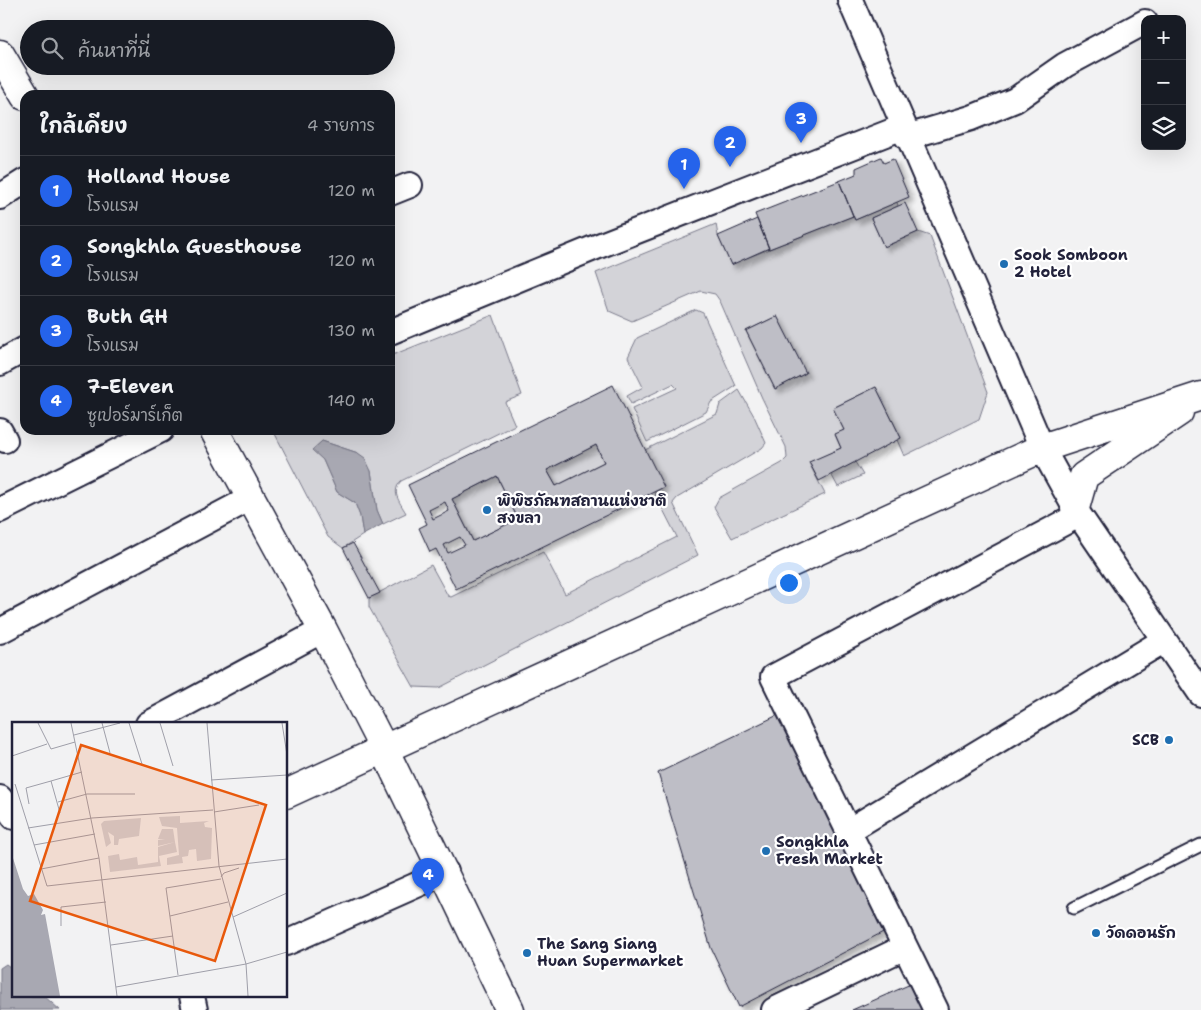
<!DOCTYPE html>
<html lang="th">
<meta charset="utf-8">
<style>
:root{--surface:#171b24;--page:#20242c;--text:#f1f3f6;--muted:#9ea1a6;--line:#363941;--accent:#2563eb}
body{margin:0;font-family:"Shantell Sans","Playpen Sans Thai",sans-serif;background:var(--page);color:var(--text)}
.controls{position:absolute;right:15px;top:15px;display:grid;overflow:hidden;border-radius:10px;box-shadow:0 5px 20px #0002}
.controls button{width:45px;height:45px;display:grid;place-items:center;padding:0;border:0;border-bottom:1px solid var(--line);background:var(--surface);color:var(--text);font:25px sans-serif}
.you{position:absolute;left:788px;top:582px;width:18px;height:18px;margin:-12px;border:4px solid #fff;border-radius:50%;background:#1a73e8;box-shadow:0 0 0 8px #1a73e833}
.badge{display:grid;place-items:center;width:32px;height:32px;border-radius:50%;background:var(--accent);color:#fff;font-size:16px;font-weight:700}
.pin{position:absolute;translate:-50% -41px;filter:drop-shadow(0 1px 2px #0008)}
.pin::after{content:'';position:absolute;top:26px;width:18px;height:15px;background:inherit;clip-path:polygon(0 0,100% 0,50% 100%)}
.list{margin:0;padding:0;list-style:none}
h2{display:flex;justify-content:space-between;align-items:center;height:65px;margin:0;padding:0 20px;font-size:21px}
h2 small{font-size:16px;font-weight:400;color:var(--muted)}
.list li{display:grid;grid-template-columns:32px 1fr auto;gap:15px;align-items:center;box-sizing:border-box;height:70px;padding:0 20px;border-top:1px solid var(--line)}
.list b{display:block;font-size:19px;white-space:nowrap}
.list p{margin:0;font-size:16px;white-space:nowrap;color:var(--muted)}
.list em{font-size:16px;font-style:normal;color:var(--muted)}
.icon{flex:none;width:28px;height:28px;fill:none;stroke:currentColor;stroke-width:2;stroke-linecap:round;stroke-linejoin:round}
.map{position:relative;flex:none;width:1201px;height:1010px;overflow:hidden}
.search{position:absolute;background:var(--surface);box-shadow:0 5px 20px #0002;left:20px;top:20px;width:375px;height:55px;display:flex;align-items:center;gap:12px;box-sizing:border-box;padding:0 18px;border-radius:28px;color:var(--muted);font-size:19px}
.panel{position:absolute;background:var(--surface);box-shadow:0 5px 20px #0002;left:20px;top:90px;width:375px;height:345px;border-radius:15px}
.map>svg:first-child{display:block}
.green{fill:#d3d3d8;stroke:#7a7a8a;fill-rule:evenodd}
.water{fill:#a8a8b2;stroke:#727282}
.building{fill:#bebec6;stroke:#22223b;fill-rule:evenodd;filter:url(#shadow)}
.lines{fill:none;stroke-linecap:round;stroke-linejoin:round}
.lane-casing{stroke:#22223b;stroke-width:15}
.street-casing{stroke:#22223b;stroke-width:28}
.secondary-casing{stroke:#22223b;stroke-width:31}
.lane{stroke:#fff;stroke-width:11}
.street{stroke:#fff;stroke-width:24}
.secondary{stroke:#fff;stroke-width:28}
.poi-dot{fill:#1f6fb2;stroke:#fff;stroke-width:2}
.labels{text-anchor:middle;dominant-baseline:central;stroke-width:4.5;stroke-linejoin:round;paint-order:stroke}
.poi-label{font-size:15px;font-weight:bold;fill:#22223b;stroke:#fff;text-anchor:start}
.inset-road{fill:none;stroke:#9f9fa9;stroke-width:1}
.view{fill:#e8590c;fill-opacity:0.15;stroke:#e8590c;stroke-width:2.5}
.inset-edge{fill:none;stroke:#22223b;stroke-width:2.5}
</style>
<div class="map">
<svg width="1201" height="1010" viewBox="0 0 1201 1010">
<defs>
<filter id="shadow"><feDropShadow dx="4.5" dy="4.5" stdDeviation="2.5" flood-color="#0004"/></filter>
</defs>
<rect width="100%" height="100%" fill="#f2f2f3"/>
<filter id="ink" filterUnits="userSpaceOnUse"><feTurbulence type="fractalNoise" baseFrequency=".02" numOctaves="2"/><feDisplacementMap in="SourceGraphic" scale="10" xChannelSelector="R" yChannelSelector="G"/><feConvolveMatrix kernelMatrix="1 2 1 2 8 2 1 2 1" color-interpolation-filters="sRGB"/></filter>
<g filter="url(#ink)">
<path class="green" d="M 897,202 L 898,206 L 871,218 L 884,247 L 918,232 L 930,236 L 988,392 L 979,419 L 904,456 L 897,440 L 901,438 L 876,387 L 833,408 L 844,430 L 835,435 L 841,448 L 809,463 L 825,494 L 732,538 L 714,507 L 719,498 L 782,463 L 787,458 L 786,447 L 762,398 L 720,301 L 715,294 L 701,291 L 632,321 L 609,311 L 596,273 L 716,224 L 718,236 L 731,264 L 853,216 L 855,220 ZM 777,316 L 804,374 L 775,389 L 746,331 Z
M 696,310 L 703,313 L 736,386 L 711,402 L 706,412 L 647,442 L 632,409 L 677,388 L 673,384 L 631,404 L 627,396 L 643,387 L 628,357 L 637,338 Z
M 493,315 L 522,395 L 505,402 L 515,425 L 401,481 C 391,492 399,501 406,513 L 383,524 L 377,510 L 371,471 L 358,453 L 322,441 L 313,450 L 323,460 L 337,492 L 355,503 L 360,516 L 363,535 L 343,548 L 328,537 L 273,430 L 390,430 L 390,356 Z
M 739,390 L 754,416 L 766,443 L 762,448 L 677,498 L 673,503 L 698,555 L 439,688 L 414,687 L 369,607 L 369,598 L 431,565 L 448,596 L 451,597 L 543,552 L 565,594 L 677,537 L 654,492 L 663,487 L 645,450 L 717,414 L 720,404 Z
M 596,445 L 604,462 L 556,486 L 547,470 Z
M 855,462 L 863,475 L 838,487 L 831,474 Z
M 497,476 L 518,519 L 473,541 L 452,499 Z"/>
<path class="water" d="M 322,441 L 358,453 L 365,458 L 371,471 L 377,510 L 383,524 L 363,535 L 360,516 L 355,503 L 337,492 L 323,460 L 312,450 Z
M 6,964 L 14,970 L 14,996 L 44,996 L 60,1010 L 0,1010 L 0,968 Z"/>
<path class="building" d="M 881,157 L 884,163 L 893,159 L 909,197 L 855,220 L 839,181 L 856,174 L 856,168 Z
M 839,181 L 853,216 L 769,249 L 755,214 Z
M 905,203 L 918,232 L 884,247 L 871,218 Z
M 757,219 L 769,248 L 731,265 L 718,236 Z
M 777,316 L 806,373 L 775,389 L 746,331 Z
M 613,385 L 664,487 L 456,589 L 436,549 L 430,552 L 419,528 L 427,524 L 408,485 ZM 596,445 L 604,462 L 556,486 L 547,470 ZM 497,476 L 518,519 L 473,541 L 452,499 ZM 445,502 L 449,511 L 433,519 L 429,510 ZM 460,537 L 465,545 L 448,553 L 444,545 Z
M 876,387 L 901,438 L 819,481 L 809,462 L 841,448 L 835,434 L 844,430 L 833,408 Z
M 353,543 L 380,593 L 369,598 L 343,548 Z
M 782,713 L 889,929 L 739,1007 L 711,948 L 658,773 Z
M 913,983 L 925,1010 L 852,1010 Z"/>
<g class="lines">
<defs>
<path id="lane" d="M 1074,908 L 1201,845"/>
<path id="street" d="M 850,0 L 1042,448 L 1079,515 L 1201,694
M 907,137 L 971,118 L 1015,100 L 1065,65 L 1145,22
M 390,193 L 410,185
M 0,197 L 25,181
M 390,332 L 601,245 L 903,127
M 0,363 L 25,349
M 0,431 L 5,440
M 0,510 L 161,430
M 0,631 L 251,498
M 148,724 L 323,630
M 0,798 L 14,817
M 848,831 L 1163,641
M 286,943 L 446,872
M 192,996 L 195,1010
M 774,1010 L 905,947
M 936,1010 L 773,677 L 1079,515"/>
<path id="secondary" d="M 0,54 L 25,96
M 214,430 L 323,630 L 384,749 L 510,1010
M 1075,508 L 1084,476 L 1179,412
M 286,794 L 1042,448 L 1201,396"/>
</defs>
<use href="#lane" class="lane-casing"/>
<use href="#street" class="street-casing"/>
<use href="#secondary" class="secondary-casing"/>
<use href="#lane" class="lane"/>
<use href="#street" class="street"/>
<use href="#secondary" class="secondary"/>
</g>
</g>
<g class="poi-dot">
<circle cx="1004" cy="264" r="5"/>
<circle cx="487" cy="510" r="5"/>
<circle cx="1169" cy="740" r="5"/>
<circle cx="766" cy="851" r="5"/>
<circle cx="1096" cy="933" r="5"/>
<circle cx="527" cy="953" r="5"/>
</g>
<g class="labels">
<g class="poi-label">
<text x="1014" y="255">Sook Somboon<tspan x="1014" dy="17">2 Hotel</tspan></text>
<text x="497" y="501">พิพิธภัณฑสถานแห่งชาติ<tspan x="497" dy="17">สงขลา</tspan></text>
<text x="1159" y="740" text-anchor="end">SCB</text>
<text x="776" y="842">Songkhla<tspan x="776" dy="17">Fresh Market</tspan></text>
<text x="1106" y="933">วัดดอนรัก</text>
<text x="537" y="944">The Sang Siang<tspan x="537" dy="17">Huan Supermarket</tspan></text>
</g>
</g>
<g transform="translate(12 722)">
<rect width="275" height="275" fill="#f2f2f3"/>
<path d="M 168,94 L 168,101 L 197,99 L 192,101 L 193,105 L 200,106 L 199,137 L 185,139 L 184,127 L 177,128 L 176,134 L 170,135 L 171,141 L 155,143 L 155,136 L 167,133 L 165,106 L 150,104 L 147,95 ZM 129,96 L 127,114 L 107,117 L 106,123 L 102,123 L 102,114 L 96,110 L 99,121 L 94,125 L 89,102 L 92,99 ZM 150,107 L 161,107 L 163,120 L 146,124 L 146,118 L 153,117 L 146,117 ZM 163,120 L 165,130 L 147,134 L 149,144 L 98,150 L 96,134 L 107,132 L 108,138 L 125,135 L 126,143 L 146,140 L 146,125 Z" fill="#d3d3d8"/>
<path d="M 0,133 L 11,167 L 16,174 L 22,172 L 31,188 L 29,193 L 33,192 L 48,274 L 0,274 Z" fill="#a8a8b2"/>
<path class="inset-road" d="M 26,1 L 39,27 L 63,20M 59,1 L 87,136 L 105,274M 90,1 L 98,31M 117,1 L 130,42M 148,1 L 161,44M 195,1 L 207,144 L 234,242 L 236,274M 270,1 L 275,33M 62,13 L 108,1M 0,34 L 35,22M 199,58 L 275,53M 3,62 L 35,164 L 275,137M 46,80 L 75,72 L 123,72M 17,82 L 14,66 L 39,59M 202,90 L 247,83M 48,91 L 39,59 L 70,50M 16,106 L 80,96 L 201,88M 22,123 L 83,112M 29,147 L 87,136M 209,155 L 212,151 L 227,146M 158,194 L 216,180M 221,195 L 275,171M 49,204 L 49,185 L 94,180M 99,223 L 161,214M 166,253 L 154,166 L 209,157M 104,265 L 234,242 L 275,230"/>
<path class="view" d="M 69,23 L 254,83 L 203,239 L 18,179 Z"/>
<rect width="275" height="275" class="inset-edge"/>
</g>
</svg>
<div class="controls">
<button>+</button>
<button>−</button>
<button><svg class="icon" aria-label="layers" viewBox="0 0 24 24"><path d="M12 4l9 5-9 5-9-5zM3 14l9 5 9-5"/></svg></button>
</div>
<div class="you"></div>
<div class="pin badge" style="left:684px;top:189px">1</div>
<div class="pin badge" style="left:730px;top:167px">2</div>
<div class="pin badge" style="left:801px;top:143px">3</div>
<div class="pin badge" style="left:428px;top:899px">4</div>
<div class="search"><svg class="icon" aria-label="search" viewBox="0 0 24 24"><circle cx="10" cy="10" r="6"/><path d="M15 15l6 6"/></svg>ค้นหาที่นี่</div>
<section class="panel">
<h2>ใกล้เคียง<small>4 รายการ</small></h2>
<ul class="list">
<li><span class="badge">1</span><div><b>Holland House</b><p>โรงแรม</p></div><em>120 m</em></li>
<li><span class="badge">2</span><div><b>Songkhla Guesthouse</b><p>โรงแรม</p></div><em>120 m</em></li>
<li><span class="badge">3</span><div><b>Buth GH</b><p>โรงแรม</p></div><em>130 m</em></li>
<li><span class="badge">4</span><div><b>7-Eleven</b><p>ซูเปอร์มาร์เก็ต</p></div><em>140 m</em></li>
</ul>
</section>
</div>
